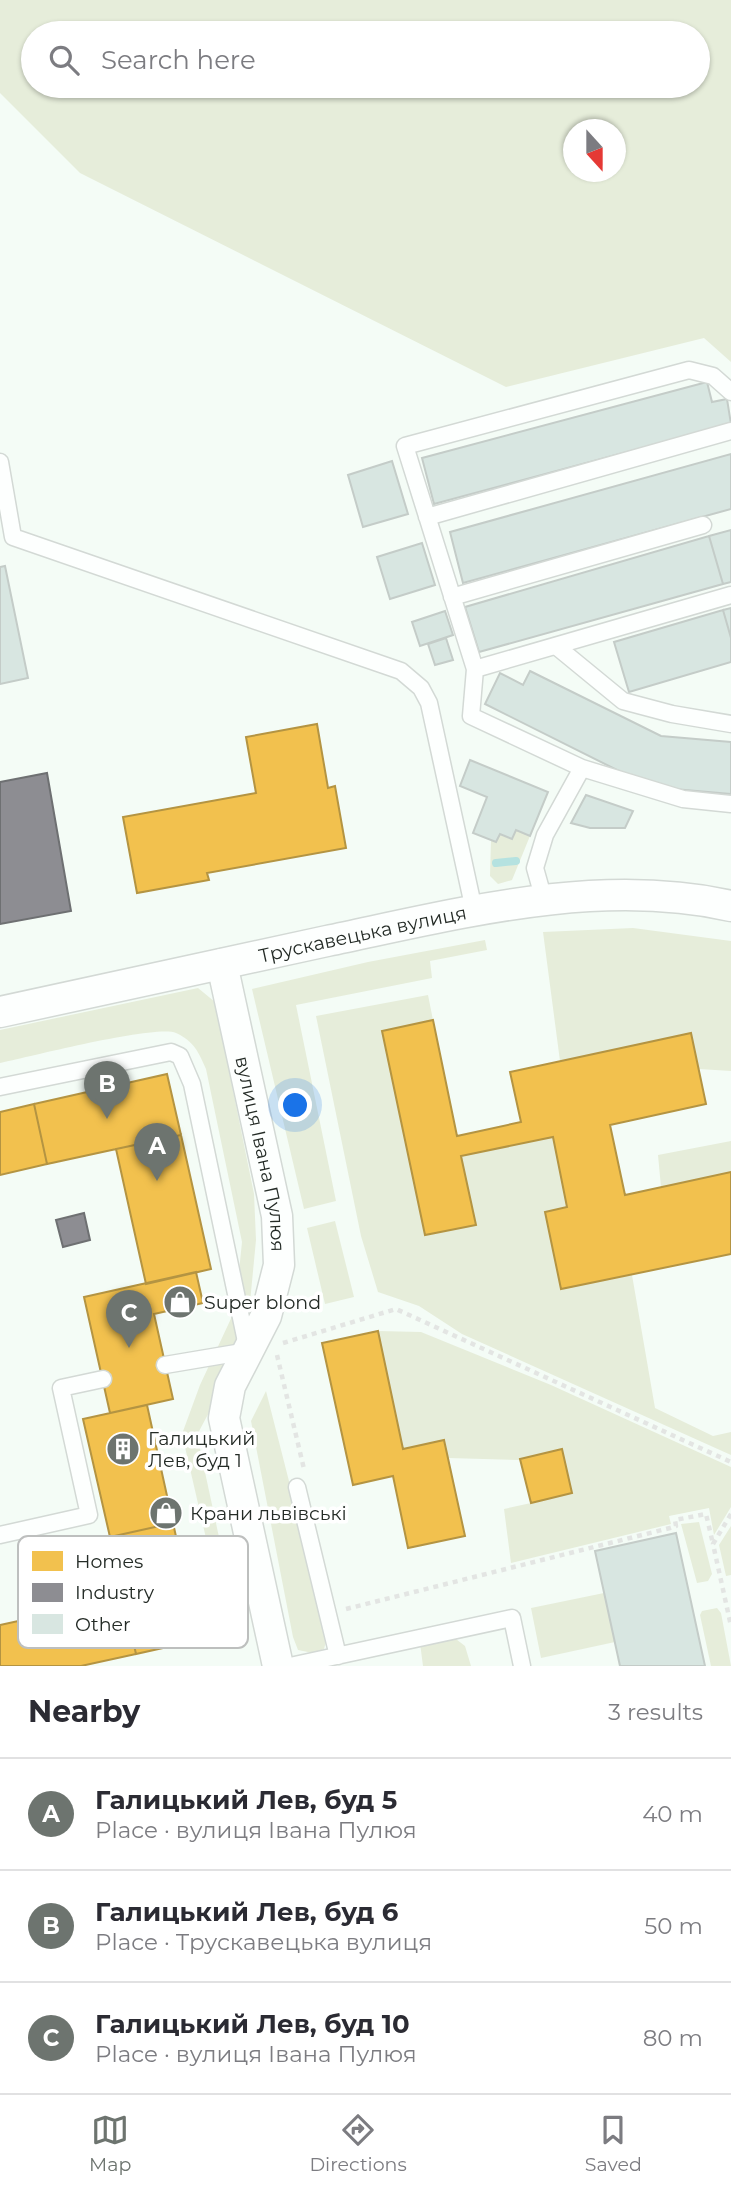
<!DOCTYPE html>
<meta charset="utf-8">
<style>
:root{--surface:#fff;--page:#f2f2f3;--text:#2b2b33;--muted:#7c7c81;--line:#e1e1e2;--accent:#6d746f}
body{margin:0;font-family:Montserrat,sans-serif;background:var(--page);color:var(--text)}
.compass{position:absolute;left:563px;top:119px;width:63px;height:63px;border-radius:50%;background:var(--surface);box-shadow:0 2px 5px #0004;rotate:159deg}
.you{position:absolute;left:296px;top:1106px;width:24px;height:24px;margin:-18px;border:5px solid #fff;border-radius:50%;background:#1a73e8;box-shadow:0 0 0 10px #1a73e833}
.badge{display:grid;place-items:center;width:46px;height:46px;border-radius:50%;background:var(--accent);color:#fff;font-size:23px;font-weight:700}
.pin{position:absolute;translate:-50% -58px;filter:drop-shadow(0 2px 4px #0008)}
.pin::after{content:'';position:absolute;top:37px;width:24px;height:21px;background:inherit;clip-path:polygon(0 0,100% 0,50% 100%)}
.list{margin:0;padding:0;list-style:none}
h2{display:flex;justify-content:space-between;align-items:center;height:91px;margin:0;padding:0 28px;font-size:30px}
h2 small{font-size:23px;font-weight:400;color:var(--muted)}
.list li{display:grid;grid-template-columns:46px 1fr auto;gap:21px;align-items:center;box-sizing:border-box;height:112px;padding:0 28px;border-top:2px solid var(--line)}
.list b{display:block;font-size:26px;white-space:nowrap}
.list p{margin:0;font-size:23px;white-space:nowrap;color:var(--muted)}
.list em{font-size:23px;font-style:normal;color:var(--muted)}
.icon{flex:none;width:38px;height:38px;fill:none;stroke:currentColor;stroke-width:2;stroke-linecap:round;stroke-linejoin:round}
.map{position:relative;flex:none;width:731px;height:1666px;overflow:hidden}
.search{position:absolute;background:var(--surface);box-shadow:0 2px 5px #0004;left:21px;right:21px;top:21px;height:77px;display:flex;align-items:center;gap:18px;box-sizing:border-box;padding:0 24px;border-radius:38px;color:var(--muted);font-size:26px}
.sheet{height:427px;background:var(--surface)}
nav{display:flex;justify-content:space-around;align-items:center;box-sizing:border-box;height:98px;border-top:2px solid var(--line);background:var(--surface);font-size:19px;color:var(--muted)}
nav a{display:grid;justify-items:center;gap:4px}
nav .on{color:var(--accent)}
.map>svg:first-child{display:block}
.green{fill:#e6edda;fill-rule:evenodd}
.homes{fill:#f2c14e;stroke:#b49442;stroke-width:2}
.industry{fill:#8d8d92;stroke:#6e7072;stroke-width:2}
.lines{fill:none;stroke-linecap:round;stroke-linejoin:round}
.stream{stroke:#b5e2e0;stroke-width:8}
.building{fill:#d8e6e1;stroke:#c4ccc8;stroke-width:2}
.lane-casing{stroke:#d3d9d5;stroke-width:19}
.street-casing{stroke:#d3d9d5;stroke-width:33}
.path{stroke:#e3e5e3;stroke-width:4.5;stroke-dasharray:5 5;stroke-linecap:butt}
.lane{stroke:#fdfffe;stroke-width:16}
.street{stroke:#fdfffe;stroke-width:30}
.labels{text-anchor:middle;dominant-baseline:central;stroke-width:7;stroke-linejoin:round;paint-order:stroke}
.street-label{font-size:19px;fill:#242b26;stroke:#fff}
.poi-label{font-size:19px;fill:#242b26;stroke:#fff;text-anchor:start}
.key{fill:#fff;stroke:#bdbfbe;stroke-width:2}
.key-label{font-size:19px;fill:#242b26}
</style>
<div class="map">
<svg width="731" height="1666" viewBox="0 0 731 1666">
<rect width="100%" height="100%" fill="#f4fcf6"/>
<path class="green" d="M 0,0 L 731,0 L 731,362 L 704,338 L 506,387 L 80,173 L 0,93 ZM 33,33 L 698,33 L 698,86 L 33,86 ZM 574,130 L 616,130 L 616,172 L 574,172 Z
M 516,830 L 530,836 L 512,880 L 498,884 L 490,876 L 491,840 L 496,842 L 500,834 L 512,839 Z
M 633,928 L 731,941 L 731,1071 L 699,1069 L 691,1033 L 560,1061 L 543,932 Z
M 485,940 L 487,950 L 430,961 L 432,978 L 296,1005 L 336,1201 L 304,1209 L 252,989 L 368,962 Z
M 198,988 L 215,1002 L 254,1194 L 256,1240 L 249,1313 L 236,1339 L 232,1369 L 197,1435 L 225,1565 L 229,1597 L 220,1599 L 182,1434 L 200,1385 L 235,1310 L 242,1242 L 206,1069 C 199,1053 194,1041 176,1033 C 157,1024 28,1057 0,1063 L 0,1030 Z
M 428,995 L 433,1020 L 382,1032 L 425,1235 L 475,1225 L 461,1156 L 553,1137 L 567,1207 L 545,1212 L 561,1289 L 632,1275 L 655,1408 L 713,1436 L 731,1432 L 731,1455 L 462,1334 L 419,1306 L 378,1292 L 361,1236 L 316,1016 Z
M 731,1141 L 731,1172 L 661,1187 L 658,1155 Z
M 335,1221 L 354,1297 L 325,1304 L 307,1228 Z
M 378,1331 L 421,1332 L 551,1385 L 731,1467 L 731,1507 L 714,1535 L 709,1508 L 669,1516 L 671,1524 L 511,1563 L 504,1509 L 531,1503 L 520,1460 L 448,1458 L 444,1440 L 403,1449 Z
M 266,1391 L 328,1634 L 324,1649 L 313,1653 L 298,1650 L 293,1637 L 251,1421 Z
M 699,1522 L 712,1574 L 708,1581 L 697,1583 L 681,1524 Z
M 731,1526 L 731,1575 L 726,1576 L 719,1545 Z
M 604,1593 L 615,1642 L 541,1658 L 531,1608 Z
M 717,1608 L 721,1613 L 731,1666 L 711,1666 L 700,1615 L 702,1611 Z
M 452,1636 L 465,1646 L 471,1666 L 423,1666 L 420,1643 Z"/>
<path class="homes" d="M 317,724 L 328,788 L 335,786 L 346,848 L 207,873 L 209,880 L 137,893 L 123,817 L 256,793 L 246,737 Z
M 433,1020 L 457,1136 L 521,1122 L 510,1072 L 691,1033 L 706,1104 L 610,1125 L 625,1195 L 731,1172 L 731,1254 L 561,1289 L 545,1212 L 567,1207 L 553,1137 L 461,1156 L 476,1225 L 425,1235 L 382,1031 Z
M 167,1074 L 181,1135 L 47,1164 L 34,1104 Z
M 34,1104 L 47,1164 L 0,1175 L 0,1112 Z
M 181,1135 L 211,1269 L 146,1284 L 116,1149 Z
M 196,1272 L 203,1303 L 154,1314 L 173,1399 L 110,1413 L 84,1297 Z
M 378,1331 L 403,1449 L 444,1440 L 465,1536 L 408,1548 L 393,1476 L 353,1485 L 322,1343 Z
M 147,1405 L 173,1523 L 110,1537 L 83,1419 Z
M 562,1449 L 572,1493 L 531,1503 L 520,1459 Z
M 173,1523 L 199,1640 L 136,1654 L 110,1537 Z
M 123,1598 L 136,1654 L 81,1666 L 0,1666 L 0,1625 Z"/>
<path class="industry" d="M 47,773 L 71,911 L 0,924 L 0,782 Z
M 84,1213 L 90,1240 L 63,1247 L 56,1220 Z"/>
<g class="lines">
<path class="stream" d="M 496,863 L 516,861"/>
</g>
<path class="building" d="M 707,382 L 712,402 L 727,399 L 731,424 L 434,504 L 422,458 Z
M 731,454 L 731,509 L 463,583 L 450,532 Z
M 392,461 L 408,514 L 363,527 L 348,475 Z
M 731,530 L 731,582 L 723,584 L 709,536 Z
M 709,536 L 723,584 L 479,652 L 465,607 Z
M 422,543 L 435,585 L 390,599 L 377,557 Z
M 5,566 L 28,678 L 0,684 L 0,567 Z
M 731,608 L 731,638 L 723,610 Z
M 723,610 L 731,638 L 731,662 L 629,692 L 614,642 Z
M 445,611 L 453,635 L 420,646 L 412,622 Z
M 446,638 L 453,660 L 435,665 L 428,644 Z
M 530,671 L 661,736 L 731,742 L 731,794 L 651,787 L 485,704 L 500,673 L 523,685 Z
M 470,760 L 548,792 L 530,836 L 516,830 L 512,839 L 500,834 L 496,842 L 473,833 L 487,797 L 460,786 Z
M 586,795 L 633,811 L 625,828 L 590,828 L 571,823 Z
M 676,1533 L 705,1666 L 620,1666 L 595,1551 Z"/>
<g class="lines">
<defs>
<path id="lane" d="M 0,462 L 13,537 L 401,671 L 421,688 L 429,703 L 474,910
M 427,517 L 731,431
M 452,597 L 703,525
M 556,646 L 623,701 L 672,714 L 731,724
M 475,669 L 731,595
M 582,768 L 683,799 L 731,804
M 544,900 L 535,868 L 545,835 L 582,768 L 471,716 L 475,669 L 405,446 L 689,370 L 713,376 L 731,392
M 0,1087 L 171,1052 L 180,1056 L 192,1084 L 248,1351 L 165,1365
M 297,1487 L 338,1656
M 0,1535 L 89,1515 L 61,1388 L 103,1379
M 290,1666 L 512,1618 L 522,1666"/>
<g id="street">
<path id="s1" d="M 222,964 L 277,1216 L 279,1265 L 266,1316 L 230,1386 L 224,1418 L 278,1666"/>
<path id="s2" d="M 0,1012 C 109,989 218,965 327,941 C 457,914 598,876 731,906"/>
</g>
</defs>
<use href="#lane" class="lane-casing"/>
<use href="#street" class="street-casing"/>
<path class="path" d="M 283,1343 L 396,1309 L 731,1462
M 277,1355 L 304,1469
M 731,1514 L 713,1544 L 731,1626
M 346,1609 L 670,1528 L 676,1526 L 675,1520 L 706,1514 L 713,1544"/>
<use href="#lane" class="lane"/>
<use href="#street" class="street"/>
</g>
<defs>
<symbol id="shop-disc" viewBox="-11 -11 22 22"><circle r="9.5" fill="#6d746f" stroke="#fff"/><path d="M-5-2.5h2.3a2.7 3.5 0 0 1 5.4 0H5L5.5 6h-11ZM-1.5-2.5h3a1.5 2.3 0 0 0-3 0Z" fill="#fff"/></symbol>
<symbol id="building-disc" viewBox="-11 -11 22 22"><circle r="9.5" fill="#6d746f" stroke="#fff"/><path d="M-4-6H4V6H1V3H-1V6H-4ZM-2.5-4.3h1.7v1.8h-1.7ZM.8-4.3h1.7v1.8H.8ZM-2.5-1h1.7V.8h-1.7ZM.8-1h1.7V.8H.8Z" fill="#fff"/></symbol>
</defs>
<g fill-rule="evenodd">
<use href="#shop-disc" x="161" y="1283" width="38" height="38"/>
<use href="#building-disc" x="104" y="1430" width="38" height="38"/>
<use href="#shop-disc" x="147" y="1494" width="38" height="38"/>
</g>
<g class="labels">
<g class="street-label">
<text stroke="none"><textPath href="#s2" startOffset="371">Трускавецька вулиця</textPath></text>
<text stroke="none"><textPath href="#s1" startOffset="194">вулиця Івана Пулюя</textPath></text>
</g>
<g class="poi-label">
<text x="204" y="1302">Super blond</text>
<text x="148" y="1438">Галицький<tspan x="148" dy="22">Лев, буд 1</tspan></text>
<text x="190" y="1513">Крани львівські</text>
</g>
</g>
<rect x="18" y="1536" width="230" height="112" rx="10" class="key"/>
<rect x="32" y="1551" width="31" height="20" fill="#f2c14e"/>
<rect x="32" y="1583" width="31" height="19" fill="#8d8d92"/>
<rect x="32" y="1614" width="31" height="20" fill="#d8e6e1"/>
<g class="key-label">
<text x="75" y="1568">Homes</text>
<text x="75" y="1599">Industry</text>
<text x="75" y="1631">Other</text>
</g>
</svg>
<svg class="compass" viewBox="-18 -18 36 36"><path d="M0-13l5 13h-10z" fill="#e53935"/><path d="M0 13l5-13h-10z" fill="#7c7c81"/></svg>
<div class="you"></div>
<div class="pin badge" style="left:157px;top:1181px">A</div>
<div class="pin badge" style="left:107px;top:1119px">B</div>
<div class="pin badge" style="left:129px;top:1348px">C</div>
<div class="search"><svg class="icon" aria-label="search" viewBox="0 0 24 24"><circle cx="10" cy="10" r="6"/><path d="M15 15l6 6"/></svg>Search here</div>
</div>
<section class="sheet">
<h2>Nearby<small>3 results</small></h2>
<ul class="list">
<li><span class="badge">A</span><div><b>Галицький Лев, буд 5</b><p>Place · вулиця Івана Пулюя</p></div><em>40 m</em></li>
<li><span class="badge">B</span><div><b>Галицький Лев, буд 6</b><p>Place · Трускавецька вулиця</p></div><em>50 m</em></li>
<li><span class="badge">C</span><div><b>Галицький Лев, буд 10</b><p>Place · вулиця Івана Пулюя</p></div><em>80 m</em></li>
</ul>
</section>
<nav>
<a class="on"><svg class="icon" aria-label="map" viewBox="0 0 24 24"><path d="M3 6l6-2 6 2 6-2v14l-6 2-6-2-6 2zM9 4v14M15 6v14"/></svg>Map</a>
<a><svg class="icon" aria-label="directions" viewBox="0 0 24 24"><path d="M12 3l9 9-9 9-9-9zM9 14v-3h6M13 9l2 2-2 2"/></svg>Directions</a>
<a><svg class="icon" aria-label="saved" viewBox="0 0 24 24"><path d="M7 4h10v16l-5-4-5 4z"/></svg>Saved</a>
</nav>
